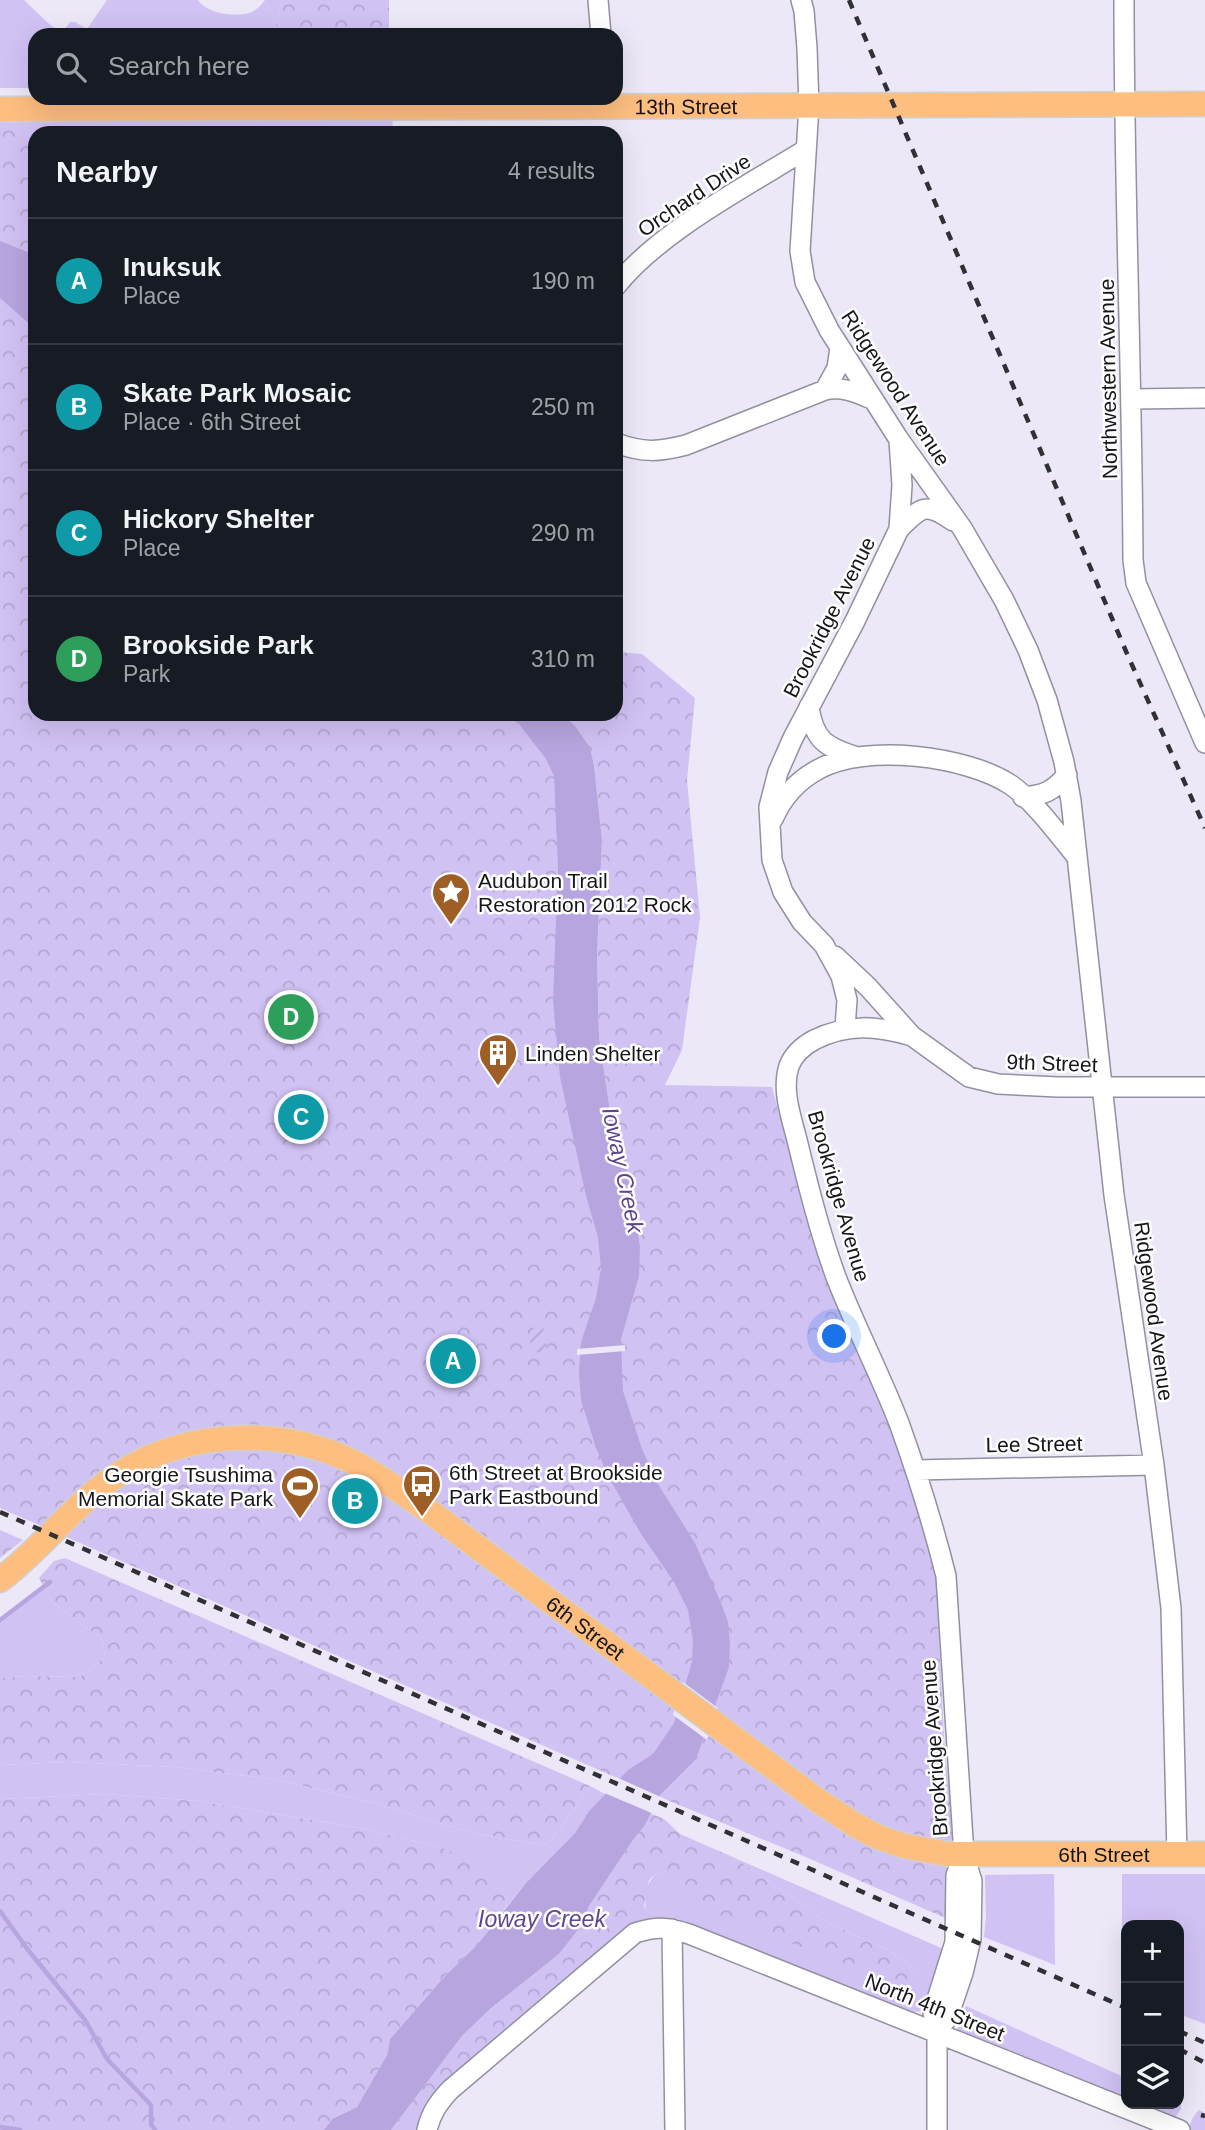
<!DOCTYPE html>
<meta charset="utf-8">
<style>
:root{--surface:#171b24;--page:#242831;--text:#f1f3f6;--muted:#9ea1a6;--line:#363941;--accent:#db2777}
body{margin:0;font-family:Arial,sans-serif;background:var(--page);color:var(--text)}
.controls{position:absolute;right:21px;bottom:21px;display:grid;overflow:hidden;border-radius:14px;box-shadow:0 7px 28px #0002}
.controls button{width:63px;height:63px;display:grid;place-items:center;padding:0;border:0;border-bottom:2px solid var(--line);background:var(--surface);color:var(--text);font:35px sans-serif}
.you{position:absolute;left:835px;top:1337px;width:24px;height:24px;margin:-18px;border:5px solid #fff;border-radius:50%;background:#1a73e8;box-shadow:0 0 0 10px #1a73e833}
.badge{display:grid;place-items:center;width:46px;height:46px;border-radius:50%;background:var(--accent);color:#fff;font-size:23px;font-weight:700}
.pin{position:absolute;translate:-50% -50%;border:4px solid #fff;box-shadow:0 2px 7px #0006}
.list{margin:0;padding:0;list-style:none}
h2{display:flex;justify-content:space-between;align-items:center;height:91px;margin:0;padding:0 28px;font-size:30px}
h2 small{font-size:23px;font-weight:400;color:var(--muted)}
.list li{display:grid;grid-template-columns:46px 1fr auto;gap:21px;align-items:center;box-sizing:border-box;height:126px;padding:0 28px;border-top:2px solid var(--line)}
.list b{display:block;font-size:26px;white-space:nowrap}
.list p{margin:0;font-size:23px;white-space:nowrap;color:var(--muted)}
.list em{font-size:23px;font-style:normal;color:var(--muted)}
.icon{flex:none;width:38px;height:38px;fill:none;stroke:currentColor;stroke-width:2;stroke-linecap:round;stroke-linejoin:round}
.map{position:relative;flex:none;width:1205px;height:2130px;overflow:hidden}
.search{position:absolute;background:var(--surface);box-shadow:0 7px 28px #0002;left:28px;top:28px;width:595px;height:77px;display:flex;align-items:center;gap:18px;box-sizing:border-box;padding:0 24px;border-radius:21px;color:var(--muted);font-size:26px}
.panel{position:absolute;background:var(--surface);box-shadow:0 7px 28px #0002;left:28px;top:126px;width:595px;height:595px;border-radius:21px}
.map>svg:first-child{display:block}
.grass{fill:#d1c2f4}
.forest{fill:url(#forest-crowns)}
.garden{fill:url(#garden-furrows)}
.water{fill:#b7a5df}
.pier{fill:#ece8f8}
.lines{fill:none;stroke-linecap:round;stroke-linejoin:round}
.stream{stroke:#b7a5df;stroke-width:4.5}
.minor-casing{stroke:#94909f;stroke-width:22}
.major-casing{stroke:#d0d0d1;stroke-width:27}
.minor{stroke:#fff;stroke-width:19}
.major{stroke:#fdbe80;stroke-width:24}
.rail{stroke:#313036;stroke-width:4.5;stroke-dasharray:9 9;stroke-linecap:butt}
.labels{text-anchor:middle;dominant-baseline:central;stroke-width:5;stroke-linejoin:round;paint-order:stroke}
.street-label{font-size:21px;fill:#16151a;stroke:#fff}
.poi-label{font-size:21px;fill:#16151a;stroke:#fff;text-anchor:start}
.water-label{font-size:23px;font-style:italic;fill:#5f458d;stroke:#fff}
</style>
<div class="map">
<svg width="1205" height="2130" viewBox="0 0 1205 2130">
<defs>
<pattern id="forest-crowns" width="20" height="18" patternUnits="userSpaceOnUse" patternTransform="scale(1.75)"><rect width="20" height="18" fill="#d1c2f4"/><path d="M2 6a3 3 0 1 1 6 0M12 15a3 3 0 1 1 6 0" fill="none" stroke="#b3a6d1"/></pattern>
<pattern id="garden-furrows" width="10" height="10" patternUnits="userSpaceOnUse" patternTransform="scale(1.75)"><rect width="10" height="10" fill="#d1c2f4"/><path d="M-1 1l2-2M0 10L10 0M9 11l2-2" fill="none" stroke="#b3a6d1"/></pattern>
</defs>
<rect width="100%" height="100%" fill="#ece8f8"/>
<path class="grass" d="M 0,0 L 24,0 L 48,23 L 62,33 L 70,22 L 75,22 L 87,29 L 107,0 L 198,0 C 207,14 237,18 252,12 C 258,9 261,5 265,0 L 283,0 L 273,35 L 35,35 L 35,88 L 0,88 Z
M 45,1588 L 53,1603 L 102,1639 L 105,1657 L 80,1677 L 29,1676 L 0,1678 L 0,1622 Z
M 68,1762 L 176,1767 L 278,1780 L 374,1803 L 473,1833 L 544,1845 L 551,1841 L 590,1786 L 605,1794 L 589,1811 L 575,1833 L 526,1883 L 504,1910 L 510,1893 L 446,1849 L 366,1829 L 199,1801 L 106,1794 L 0,1799 L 0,1765 Z
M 735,1858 L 948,1951 L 929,2007 C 919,2014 912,2012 901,2009 L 650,1922 C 643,1904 642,1886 658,1872 L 919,1972 L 886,1949 L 828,1923 Z
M 1054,1874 L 1055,1965 L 984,1937 L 986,1916 L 985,1875 Z
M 1122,1874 L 1205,1874 L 1205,2024 L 1179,2014 L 1179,1925 L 1126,1925 L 1126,1994 L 1122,1993 Z
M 966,2006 L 1126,2078 L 1126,2102 L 965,2038 L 957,2030 Z
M 1179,2101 L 1181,2102 L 1181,2109 L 1174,2119 L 1130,2104 L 1179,2104 Z
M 1199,2110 L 1205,2113 L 1205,2130 L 1190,2130 C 1189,2123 1194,2115 1199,2110 Z"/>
<path class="forest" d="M 283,0 L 389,0 L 389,35 L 273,35 Z
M 0,114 L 393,115 L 392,133 L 35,133 L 35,714 L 535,714 L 568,741 L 578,948 L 606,1085 L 599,1036 L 597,956 L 602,840 L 594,765 L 590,747 L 575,726 L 562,714 L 616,714 L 616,652 L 642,654 L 695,698 L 687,780 L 700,918 L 682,1050 L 665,1085 L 772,1087 L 791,1158 L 815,1237 L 891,1426 L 927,1536 L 936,1578 L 945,1756 L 955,1828 L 952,1921 L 808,1858 L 672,1802 L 0,1508 Z
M 0,1530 L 23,1540 L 0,1558 Z
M 65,1558 L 590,1786 L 551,1841 L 544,1845 L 473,1833 L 374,1803 L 278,1780 L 176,1767 L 68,1762 L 0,1765 L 0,1678 L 29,1676 L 80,1677 L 105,1657 L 102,1639 L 53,1603 L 39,1578 L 54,1561 Z
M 106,1794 L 199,1801 L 366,1829 L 446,1849 L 497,1877 L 510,1893 L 504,1910 L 477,1945 L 445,1976 L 390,2039 L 387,2055 L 357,2107 L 332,2119 L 324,2130 L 0,2130 L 0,1799 Z
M 650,1813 L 664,1819 L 680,1834 L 735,1858 L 828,1923 L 886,1949 L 919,1972 L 920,1981 L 914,1987 L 891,1982 L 714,1913 L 670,1878 L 658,1872 L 649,1880 L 644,1906 L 652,1918 L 650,1922 L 487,2048 L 426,2103 L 421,2114 L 419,2130 L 391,2130 L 462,2036 L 490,2009 L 559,1954 L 578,1930 L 589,1906 L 633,1840 L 645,1825 Z"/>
<path class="garden" d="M 539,1316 L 543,1324 L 547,1352 L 528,1353 L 533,1329 Z
M 434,1339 L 473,1363 L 454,1375 L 451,1375 Z"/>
<path class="water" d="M 0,241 L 35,255 L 35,329 L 0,298 Z
M 504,714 L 562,714 L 575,726 L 590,747 L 594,765 L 602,840 L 597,956 L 599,1036 L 609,1106 L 624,1152 L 640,1247 L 639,1276 L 621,1339 L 623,1391 L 642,1449 L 658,1484 L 695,1543 L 721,1603 L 728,1622 L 730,1645 L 729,1667 L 696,1759 L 660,1795 L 645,1825 L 633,1840 L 589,1906 L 578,1930 L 559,1954 L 490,2009 L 462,2036 L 391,2130 L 324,2130 L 332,2119 L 357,2107 L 387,2055 L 390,2039 L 445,1976 L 477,1945 L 526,1883 L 575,1833 L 589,1811 L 628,1770 L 653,1754 L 674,1723 L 692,1662 L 693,1641 L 688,1610 L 674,1582 L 641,1534 L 608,1476 L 596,1448 L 581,1400 L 579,1373 L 581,1342 L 596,1298 L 601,1269 L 598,1237 L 586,1196 L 560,1077 L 553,1001 L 558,866 L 554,776 L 546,759 L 519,724 Z"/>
<path class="pier" d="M 625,1345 L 625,1351 L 577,1355 L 577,1349 Z
M 683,1682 L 718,1708 L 707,1740 L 673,1715 Z
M 616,1777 L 663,1798 L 654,1814 L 602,1792 Z"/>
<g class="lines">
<path class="stream" d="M 0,1620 L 50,1582
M 0,1911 L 28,1950 L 85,2020 L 107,2059 L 151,2105 L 151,2124 L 155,2130
M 0,2127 L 20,2130"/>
<defs>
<path id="minor" d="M 598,0 L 601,35
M 801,0 L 804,11 L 807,48 L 809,106 L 800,251 L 805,282 L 829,330 L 898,438 L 962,528 L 1004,600 L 1028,650 L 1047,700 L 1064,762 L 1071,801 L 1114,1195 L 1154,1465 L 1171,1608 L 1177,1855
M 1124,0 C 1124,187 1132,374 1133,560 L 1136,583 L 1205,743
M 616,286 C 659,232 745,187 805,150
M 825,390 C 843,386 857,393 874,400
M 1132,399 L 1205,398
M 616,443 C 643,453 659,452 686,445 L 825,390 L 837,368 L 840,348
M 899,529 C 922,506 926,502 953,521
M 809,707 C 814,741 826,747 857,757
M 1023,797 C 1044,795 1052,792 1067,775
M 773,819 C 782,798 798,780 819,769 C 865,743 968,756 1011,785 C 1034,801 1058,834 1076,856
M 835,956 L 868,987 L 912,1036 L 969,1077 L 998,1084 L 1058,1087 L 1205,1087
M 845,1028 L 847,1000 L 841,976 L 824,945 L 802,922 L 783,892 L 772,860 L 769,807 L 778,772 L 793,738 L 855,621 L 899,529 L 902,485 L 899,440
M 912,1036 C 877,1026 848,1023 814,1040 C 803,1046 794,1053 789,1066 C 781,1091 792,1119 798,1144 C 809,1189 820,1233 836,1277 C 855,1326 880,1374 899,1423 C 917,1473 933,1524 946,1576 L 964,1855 L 972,1881 L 971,1939 L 963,1973 L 948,2017 L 937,2032
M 915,1470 L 1154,1465
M 672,1929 L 675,2130
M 427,2130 C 431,2113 438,2103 450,2090 L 635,1933 C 657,1926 667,1927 689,1934 L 1180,2130
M 937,2130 L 937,2032 L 933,2012 L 955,1942 L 956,1875 L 964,1855"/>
<g id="major">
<path id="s1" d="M 0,109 L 1205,104"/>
<path id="s2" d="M 0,1580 C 40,1550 70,1509 110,1480 C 179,1430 277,1425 353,1462 C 380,1476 404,1494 429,1511 L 817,1800 L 855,1825 L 878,1837 L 904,1846 L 947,1854 L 1205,1854"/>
</g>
</defs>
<use href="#minor" class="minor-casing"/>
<use href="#major" class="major-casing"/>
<use href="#minor" class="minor"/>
<use href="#major" class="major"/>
<path class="rail" d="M 849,0 L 1128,656 L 1205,828
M 0,1512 L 1126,2008
M 1179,2031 L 1205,2043
M 1179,2049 L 1205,2063
M 1201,2115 L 1205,2116"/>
</g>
<defs>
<symbol id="sight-pin" viewBox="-11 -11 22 30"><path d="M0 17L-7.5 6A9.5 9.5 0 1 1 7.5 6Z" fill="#9e5e26" stroke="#fff"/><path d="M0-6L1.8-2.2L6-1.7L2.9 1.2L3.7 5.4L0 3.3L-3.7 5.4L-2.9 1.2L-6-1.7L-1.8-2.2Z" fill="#fff"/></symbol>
<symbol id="building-pin" viewBox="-11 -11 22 30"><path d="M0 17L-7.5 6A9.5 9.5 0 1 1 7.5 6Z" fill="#9e5e26" stroke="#fff"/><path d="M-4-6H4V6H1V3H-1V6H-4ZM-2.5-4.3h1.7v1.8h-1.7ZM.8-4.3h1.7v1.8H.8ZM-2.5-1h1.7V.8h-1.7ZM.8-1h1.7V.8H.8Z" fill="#fff"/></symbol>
<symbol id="bus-pin" viewBox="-11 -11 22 30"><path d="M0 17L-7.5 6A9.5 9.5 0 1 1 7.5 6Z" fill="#9e5e26" stroke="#fff"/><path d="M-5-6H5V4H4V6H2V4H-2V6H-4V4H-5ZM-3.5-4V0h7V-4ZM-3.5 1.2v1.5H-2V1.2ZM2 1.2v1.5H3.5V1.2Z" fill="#fff"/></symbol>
<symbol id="stadium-pin" viewBox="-11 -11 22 30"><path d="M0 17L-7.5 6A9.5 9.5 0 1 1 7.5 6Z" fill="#9e5e26" stroke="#fff"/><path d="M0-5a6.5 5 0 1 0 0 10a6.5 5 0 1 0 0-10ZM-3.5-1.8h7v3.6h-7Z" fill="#fff"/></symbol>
</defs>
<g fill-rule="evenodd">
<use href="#sight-pin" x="429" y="870" width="44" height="60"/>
<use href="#building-pin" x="476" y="1031" width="44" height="60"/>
<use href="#bus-pin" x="400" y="1462" width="44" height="60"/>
<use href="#stadium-pin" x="278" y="1464" width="44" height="60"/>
</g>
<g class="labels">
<g class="street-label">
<text stroke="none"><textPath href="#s1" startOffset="686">13th Street</textPath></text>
<text transform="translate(694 195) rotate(-34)">Orchard Drive</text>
<text transform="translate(1108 379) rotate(-91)">Northwestern Avenue</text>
<text transform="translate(896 388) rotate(57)">Ridgewood Avenue</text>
<text transform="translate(829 617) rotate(-63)">Brookridge Avenue</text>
<text transform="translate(1052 1063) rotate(2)">9th Street</text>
<text transform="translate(839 1196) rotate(74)">Brookridge Avenue</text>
<text transform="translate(1154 1311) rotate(82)">Ridgewood Avenue</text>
<text transform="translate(1034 1444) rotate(-1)">Lee Street</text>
<text stroke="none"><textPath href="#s2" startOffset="690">6th Street</textPath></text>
<text transform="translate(934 1748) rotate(-94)">Brookridge Avenue</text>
<text stroke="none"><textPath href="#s2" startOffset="1278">6th Street</textPath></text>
<text transform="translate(935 2007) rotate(22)">North 4th Street</text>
</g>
<g class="poi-label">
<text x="478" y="880">Audubon Trail<tspan x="478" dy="24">Restoration 2012 Rock</tspan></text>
<text x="525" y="1053">Linden Shelter</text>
<text x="449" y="1472">6th Street at Brookside<tspan x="449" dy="24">Park Eastbound</tspan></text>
<text x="273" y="1474" text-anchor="end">Georgie Tsushima<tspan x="273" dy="24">Memorial Skate Park</tspan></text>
</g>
<g class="water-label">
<text transform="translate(623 1170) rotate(78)">Ioway Creek</text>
<text x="542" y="1919">Ioway Creek</text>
</g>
</g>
</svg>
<div class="controls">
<button>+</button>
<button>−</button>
<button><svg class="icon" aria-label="layers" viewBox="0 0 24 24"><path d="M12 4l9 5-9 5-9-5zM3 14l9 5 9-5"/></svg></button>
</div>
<div class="you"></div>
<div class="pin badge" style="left:453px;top:1361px;background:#0f9aa8">A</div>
<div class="pin badge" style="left:355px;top:1501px;background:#0f9aa8">B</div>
<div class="pin badge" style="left:301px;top:1117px;background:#0f9aa8">C</div>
<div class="pin badge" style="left:291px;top:1017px;background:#2e9e5b">D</div>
<div class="search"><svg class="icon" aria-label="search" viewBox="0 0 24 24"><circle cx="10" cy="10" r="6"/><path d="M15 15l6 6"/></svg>Search here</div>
<section class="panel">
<h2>Nearby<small>4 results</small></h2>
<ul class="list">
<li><span class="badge" style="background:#0f9aa8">A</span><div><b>Inuksuk</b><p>Place</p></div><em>190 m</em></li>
<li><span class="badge" style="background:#0f9aa8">B</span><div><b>Skate Park Mosaic</b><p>Place · 6th Street</p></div><em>250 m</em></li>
<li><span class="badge" style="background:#0f9aa8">C</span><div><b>Hickory Shelter</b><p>Place</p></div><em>290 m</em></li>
<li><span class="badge" style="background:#2e9e5b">D</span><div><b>Brookside Park</b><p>Park</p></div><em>310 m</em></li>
</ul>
</section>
</div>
